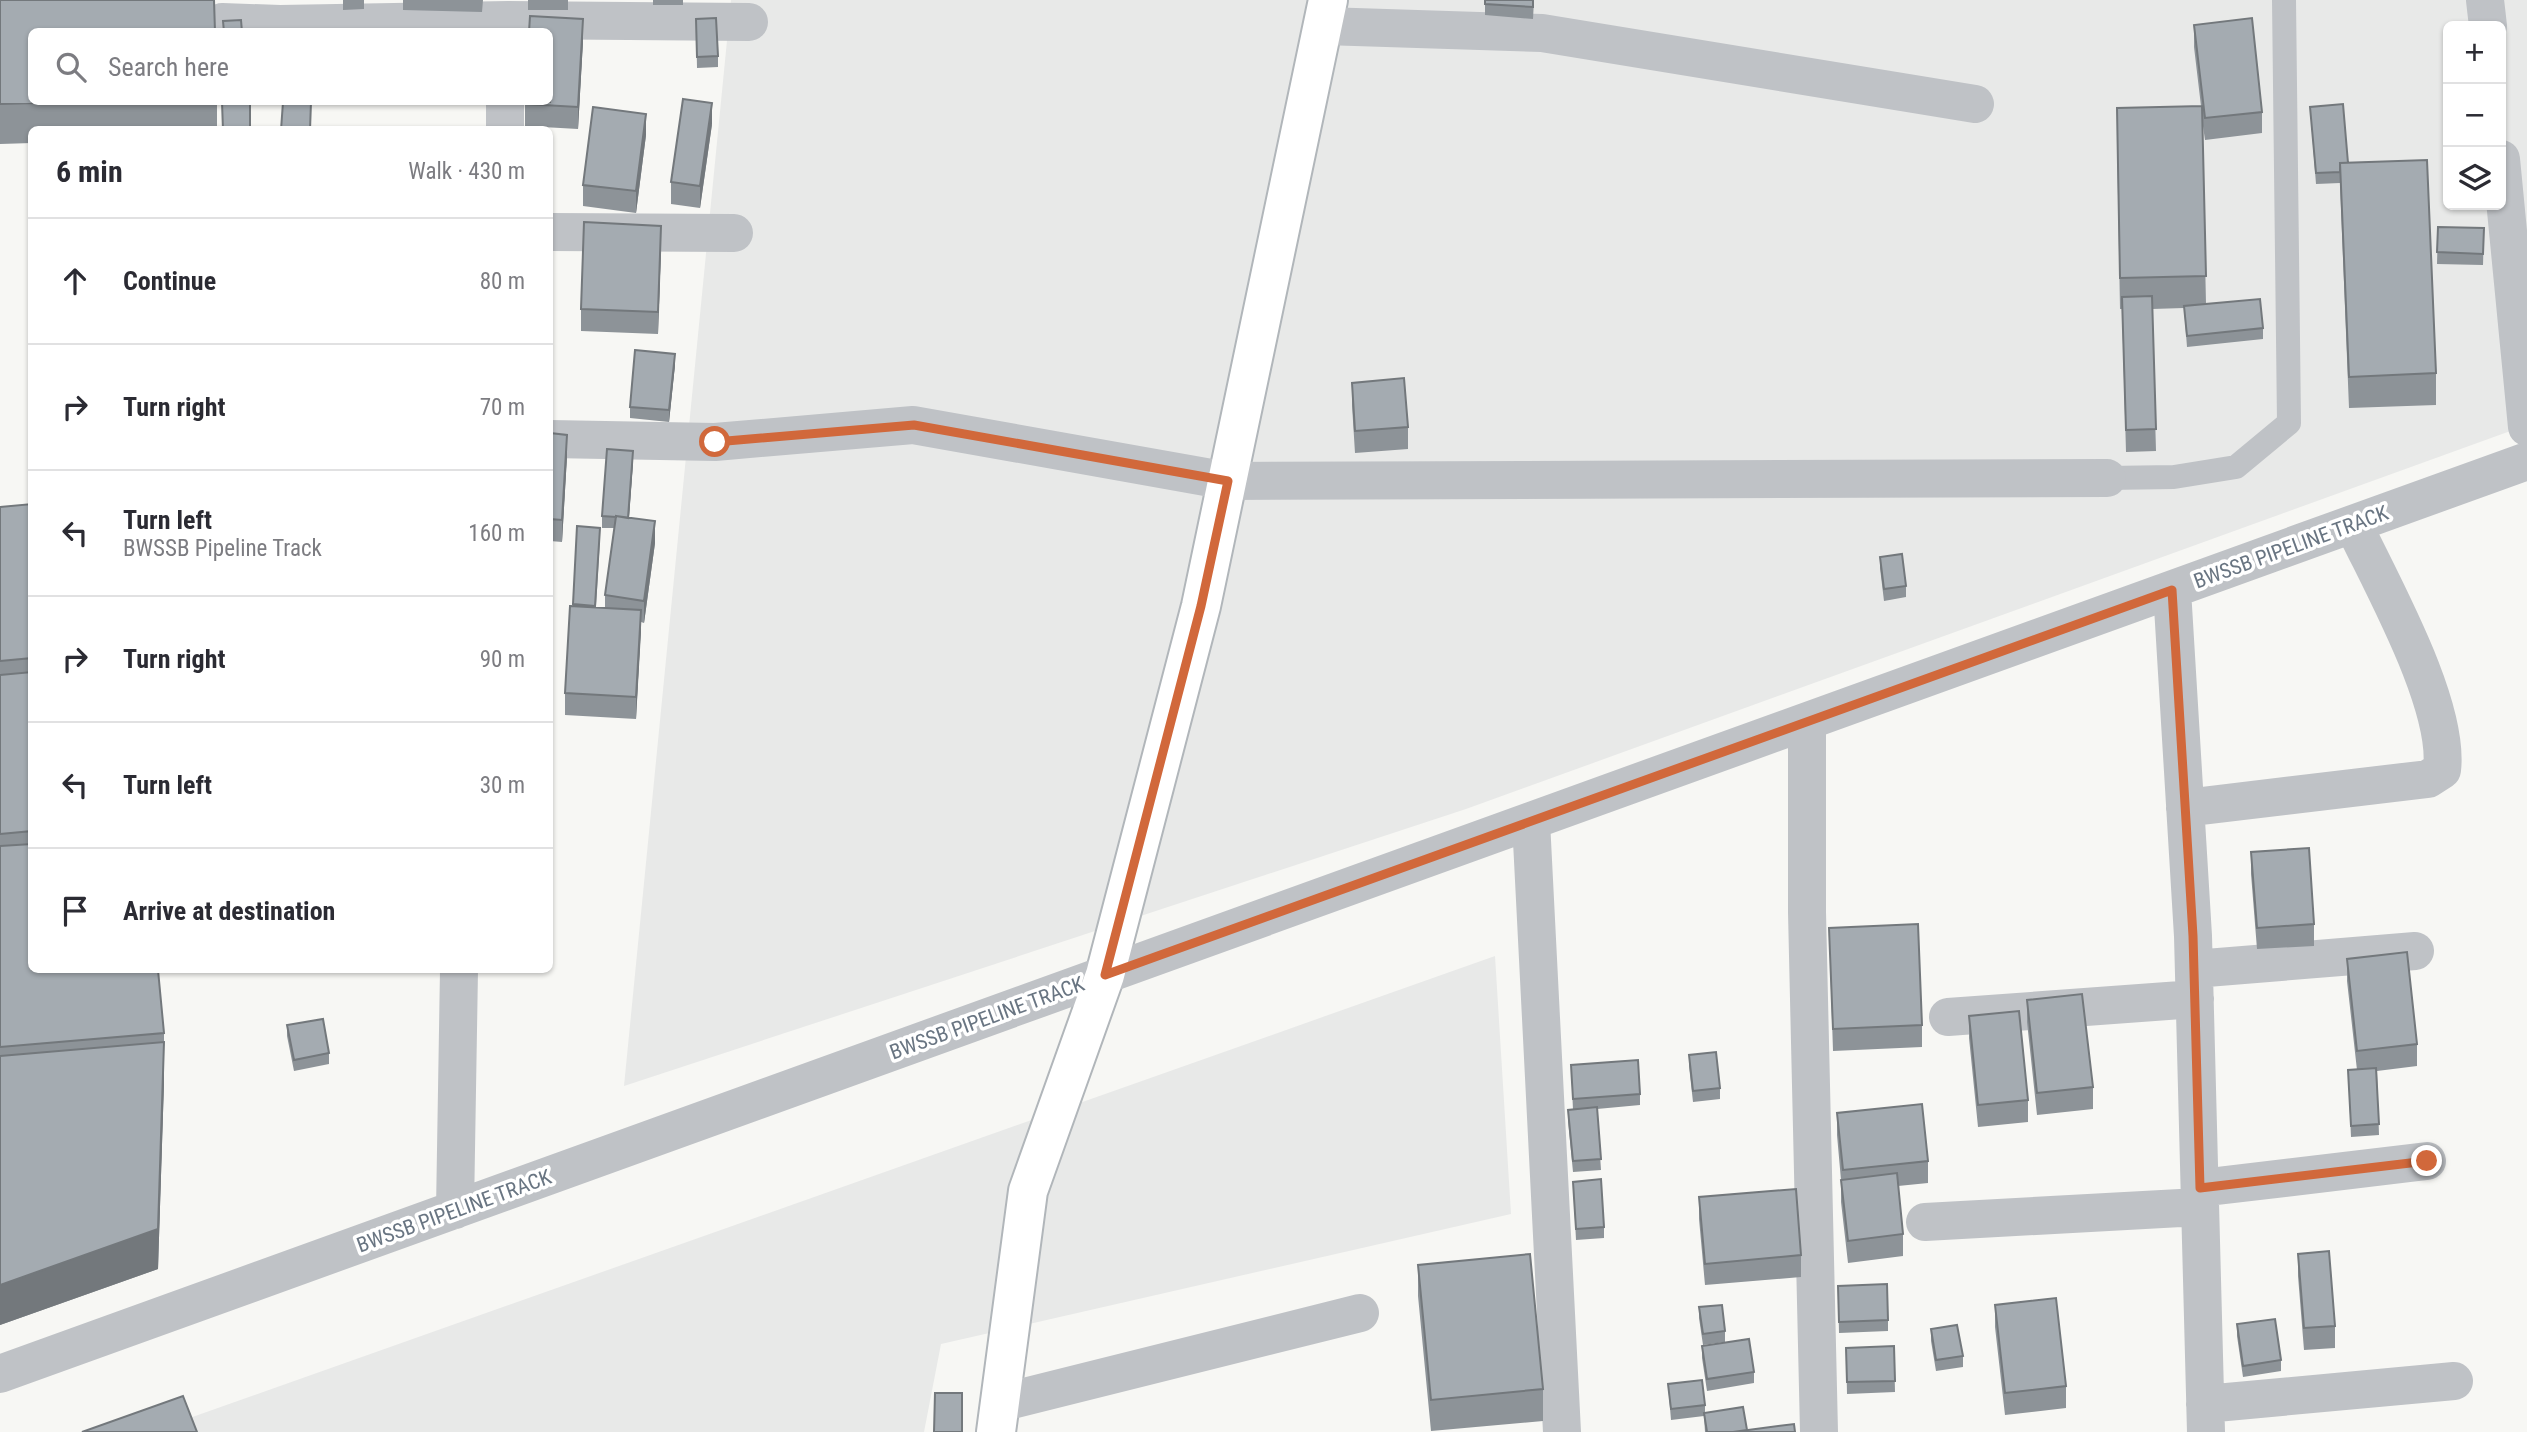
<!DOCTYPE html>
<meta charset="utf-8">
<style>
:root{--surface:#fff;--page:#f7f7f7;--text:#2b2b33;--muted:#7c7c81;--line:#e1e1e2}
body{margin:0;font-family:"Roboto Condensed",sans-serif;background:var(--page);color:var(--text)}
.controls{position:absolute;right:21px;top:21px;display:grid;overflow:hidden;border-radius:10px;box-shadow:0 2px 5px #0004}
.controls button{width:63px;height:63px;display:grid;place-items:center;padding:0;border:0;border-bottom:2px solid var(--line);background:var(--surface);color:var(--text);font:35px sans-serif}
.stop{position:absolute;width:21px;height:21px;margin:-16px;border:5px solid #d1683b;border-radius:50%;background:#fff}
.stop.end{background:#d1683b;border-color:#fff;box-shadow:0 2px 7px #0008}
.list{margin:0;padding:0;list-style:none}
h2{display:flex;justify-content:space-between;align-items:center;height:91px;margin:0;padding:0 28px;font-size:30px}
h2 small{font-size:23px;font-weight:400;color:var(--muted)}
.list li{display:grid;grid-template-columns:46px 1fr auto;gap:21px;align-items:center;box-sizing:border-box;height:126px;padding:0 28px;border-top:2px solid var(--line)}
.list b{display:block;font-size:26px;white-space:nowrap}
.list p{margin:0;font-size:23px;white-space:nowrap;color:var(--muted)}
.list em{font-size:23px;font-style:normal;color:var(--muted)}
.icon{flex:none;width:38px;height:38px;fill:none;stroke:currentColor;stroke-width:2;stroke-linecap:round;stroke-linejoin:round}
.map{position:relative;flex:none;width:2527px;height:1432px;overflow:hidden}
.search{position:absolute;background:var(--surface);box-shadow:0 2px 5px #0004;left:28px;top:28px;width:525px;height:77px;display:flex;align-items:center;gap:18px;box-sizing:border-box;padding:0 24px;border-radius:10px;color:var(--muted);font-size:26px}
.panel{position:absolute;background:var(--surface);box-shadow:0 2px 5px #0004;left:28px;top:126px;width:525px;height:847px;border-radius:10px}
.map>svg:first-child{display:block}
.built{fill:#e8e9e8;fill-rule:evenodd}
.lines{fill:none;stroke-linecap:round;stroke-linejoin:round}
.secondary-casing{stroke:#b1b6ba;stroke-width:42}
.lane{stroke:#bfc2c6;stroke-width:24}
.street{stroke:#bfc2c6;stroke-width:38}
.secondary{stroke:#fff;stroke-width:38}
.wall{fill:#8d9398}
.shaded-wall{fill:#73787c}
.building{fill:#a4abb1;stroke:#73787c;stroke-width:2}
.route{stroke:#d1683b;stroke-width:9}
.labels{text-anchor:middle;dominant-baseline:central;stroke-width:7;stroke-linejoin:round;paint-order:stroke}
.street-label{font-size:21px;fill:#697582;stroke:#fff}
</style>
<div class="map">
<svg width="2527" height="1432" viewBox="0 0 2527 1432">
<rect width="100%" height="100%" fill="#f7f7f4"/>
<path class="built" d="M 731,0 L 2527,0 L 2527,425 L 1466,809 L 624,1086 ZM 2448,26 L 2501,26 L 2501,205 L 2448,205 Z
M 1495,956 L 1511,1214 L 941,1344 L 924,1432 L 150,1432 Z"/>
<g class="lines">
<defs>
<path id="secondary" d="M 996,1432 L 1028,1191 L 1105,975 L 1201,606 L 1328,0"/>
</defs>
<use href="#secondary" class="secondary-casing"/>
<path class="lane" d="M 2107,478 L 2174,477 L 2236,467 L 2289,423 L 2284,0"/>
<path class="street" d="M 2485,0 L 2488,26
M 222,22 L 280,24 L 508,20 L 749,22
M 1324,26 L 1542,33 L 1975,104
M 505,130 L 505,102
M 2501,159 L 2527,427
M 550,232 L 734,233
M 550,439 L 715,442 L 913,425 L 1228,481 L 2107,478
M 2172,590 L 2193,936 L 2206,1432
M 1807,722 L 1807,912 L 1819,1432
M 2185,808 L 2428,779 L 2442,770 C 2450,705 2382,585 2353,524
M 1531,821 L 1562,1432
M 2194,969 L 2415,951
M 1948,1017 L 2195,999
M 2200,1188 L 2427,1161
M 455,1210 L 459,970
M 1925,1222 L 2199,1207
M 0,1374 L 2527,461
M 1000,1403 L 1360,1313
M 2205,1404 L 2454,1381"/>
<use href="#secondary" class="secondary"/>
</g>
<path class="wall" d="M 0,0 L 32,102 L 217,102 L 217,130 L 32,130 L 32,143 L 0,144 Z
M 343,0 L 364,0 L 364,9 L 343,10 Z
M 403,0 L 483,0 L 482,12 L 403,10 Z
M 528,0 L 568,0 L 568,10 L 528,10 Z
M 653,0 L 683,0 L 683,5 L 653,5 Z
M 1485,0 L 1534,0 L 1533,19 L 1485,15 Z
M 696,19 L 718,56 L 718,67 L 697,68 Z
M 2194,25 L 2262,112 L 2262,133 L 2205,140 L 2202,119 L 2206,304 L 2263,328 L 2263,339 L 2187,347 L 2184,308 L 2152,309 L 2156,451 L 2126,452 L 2122,309 L 2120,309 L 2117,139 L 2201,106 L 2194,47 Z
M 583,41 L 578,129 L 525,126 L 525,104 Z
M 2310,107 L 2348,163 L 2436,373 L 2436,405 L 2349,408 L 2340,183 L 2316,184 Z
M 712,124 L 700,208 L 671,204 L 671,182 Z
M 646,135 L 636,213 L 583,206 L 583,185 Z
M 2438,227 L 2484,228 L 2483,265 L 2437,264 Z
M 661,247 L 658,334 L 581,331 L 581,309 Z
M 675,365 L 669,422 L 630,418 L 630,407 Z
M 1352,383 L 1408,427 L 1408,449 L 1355,453 L 1352,405 Z
M 550,433 L 567,456 L 562,542 L 550,541 Z
M 633,462 L 629,518 L 655,543 L 644,623 L 641,622 L 636,719 L 565,715 L 565,693 L 573,606 L 577,526 L 600,539 L 596,607 L 605,608 L 605,595 L 614,528 L 602,528 L 602,516 Z
M 32,504 L 32,970 L 164,1033 L 164,1082 L 158,1269 L 0,1325 L 0,507 Z
M 1880,557 L 1906,586 L 1906,597 L 1884,601 L 1880,568 Z
M 2251,852 L 2314,924 L 2314,946 L 2257,949 L 2251,874 Z
M 1829,928 L 1922,1025 L 1922,1047 L 1833,1051 Z
M 2347,959 L 2417,1044 L 2417,1066 L 2377,1071 L 2379,1135 L 2351,1137 L 2348,1070 L 2357,1070 L 2347,981 Z
M 2027,1000 L 2093,1087 L 2093,1109 L 2037,1115 L 2027,1022 Z
M 1969,1016 L 2028,1100 L 2028,1122 L 1978,1127 L 1969,1038 Z
M 287,1025 L 329,1053 L 329,1064 L 294,1071 L 287,1036 Z
M 1689,1055 L 1720,1088 L 1720,1099 L 1693,1102 L 1689,1066 Z
M 1571,1065 L 1640,1094 L 1640,1105 L 1597,1109 L 1601,1170 L 1573,1172 L 1568,1121 L 1568,1110 L 1573,1110 Z
M 1837,1113 L 1928,1161 L 1928,1183 L 1898,1186 L 1903,1234 L 1903,1256 L 1848,1263 L 1841,1202 L 1841,1180 L 1837,1135 Z
M 1573,1182 L 1604,1227 L 1604,1238 L 1576,1240 Z
M 1699,1197 L 1801,1255 L 1801,1277 L 1705,1285 L 1699,1219 Z
M 2298,1254 L 2335,1326 L 2335,1348 L 2304,1350 L 2298,1276 Z
M 1418,1265 L 1543,1389 L 1543,1421 L 1431,1431 L 1418,1296 Z
M 1838,1286 L 1888,1320 L 1888,1331 L 1839,1333 Z
M 1995,1305 L 2066,1386 L 2066,1408 L 2005,1415 L 1995,1327 Z
M 1699,1307 L 1725,1331 L 1725,1342 L 1703,1345 L 1699,1318 Z
M 2237,1324 L 2281,1360 L 2281,1371 L 2243,1377 L 2237,1336 Z
M 1931,1329 L 1963,1356 L 1963,1367 L 1936,1371 L 1931,1341 Z
M 1702,1346 L 1754,1372 L 1754,1383 L 1707,1391 L 1702,1358 Z
M 1894,1346 L 1895,1392 L 1847,1394 L 1846,1348 Z
M 1668,1384 L 1705,1405 L 1705,1413 L 1747,1430 L 1795,1432 L 1705,1432 L 1704,1416 L 1671,1420 Z"/>
<path class="shaded-wall" d="M 583,19 L 583,41 L 578,129 L 578,107 Z
M 712,103 L 712,124 L 700,208 L 700,186 Z
M 646,114 L 646,135 L 636,213 L 636,191 Z
M 661,226 L 661,247 L 658,334 L 658,312 Z
M 675,354 L 675,365 L 669,422 L 669,410 Z
M 567,435 L 567,456 L 562,542 L 562,520 Z
M 633,451 L 633,462 L 628,529 L 628,518 Z
M 655,521 L 655,543 L 644,623 L 644,601 Z
M 641,610 L 641,632 L 636,719 L 636,697 Z
M 164,1042 L 164,1082 L 158,1269 L 0,1325 L 0,1285 Z"/>
<path class="building" d="M 0,0 L 214,0 L 215,32 L 32,32 L 32,102 L 76,102 L 0,104 Z
M 1485,0 L 1533,0 L 1533,7 L 1485,4 Z
M 530,16 L 583,19 L 578,107 L 525,104 L 525,102 L 550,102 L 550,32 L 529,32 Z
M 716,18 L 718,56 L 697,57 L 696,19 Z
M 2252,18 L 2262,112 L 2205,118 L 2194,25 Z
M 241,20 L 242,32 L 224,32 L 223,21 Z
M 683,99 L 712,103 L 700,186 L 671,182 Z
M 222,102 L 250,102 L 250,130 L 223,130 Z
M 283,102 L 311,102 L 310,130 L 281,130 Z
M 2343,104 L 2348,163 L 2340,163 L 2340,172 L 2316,173 L 2310,107 Z
M 2202,106 L 2206,276 L 2120,278 L 2117,108 Z
M 593,107 L 646,114 L 636,191 L 583,185 Z
M 2427,160 L 2436,373 L 2349,377 L 2340,163 Z
M 584,222 L 661,226 L 658,312 L 581,309 Z
M 2438,227 L 2484,228 L 2483,254 L 2437,252 Z
M 2152,296 L 2156,429 L 2126,430 L 2122,297 Z
M 2260,299 L 2263,328 L 2187,336 L 2184,306 Z
M 635,350 L 675,354 L 669,410 L 630,407 Z
M 1404,378 L 1408,427 L 1355,431 L 1352,383 Z
M 550,433 L 567,435 L 562,520 L 550,519 Z
M 607,449 L 633,451 L 628,518 L 616,516 L 616,517 L 602,516 Z
M 32,504 L 32,658 L 0,661 L 0,507 Z
M 616,516 L 655,521 L 644,601 L 605,595 Z
M 577,526 L 600,528 L 595,606 L 573,604 Z
M 1902,554 L 1906,586 L 1884,589 L 1880,557 Z
M 570,606 L 641,610 L 636,697 L 565,693 Z
M 32,672 L 32,831 L 0,834 L 0,675 Z
M 32,844 L 32,970 L 158,970 L 164,1033 L 0,1047 L 0,846 Z
M 2309,848 L 2314,924 L 2257,928 L 2251,852 Z
M 1918,924 L 1922,1025 L 1833,1029 L 1829,928 Z
M 2407,952 L 2417,1044 L 2357,1051 L 2347,959 Z
M 2082,994 L 2093,1087 L 2037,1093 L 2027,1000 Z
M 2019,1011 L 2028,1100 L 1978,1105 L 1969,1016 Z
M 323,1019 L 329,1053 L 294,1060 L 287,1025 Z
M 164,1042 L 158,1229 L 0,1285 L 0,1056 Z
M 1716,1052 L 1720,1088 L 1693,1091 L 1689,1055 Z
M 1638,1060 L 1640,1094 L 1573,1099 L 1571,1065 Z
M 2376,1068 L 2379,1124 L 2351,1126 L 2348,1070 Z
M 1922,1104 L 1928,1161 L 1843,1170 L 1837,1113 Z
M 1597,1107 L 1601,1159 L 1573,1161 L 1568,1110 Z
M 1897,1173 L 1903,1234 L 1848,1241 L 1841,1180 Z
M 1601,1179 L 1604,1227 L 1576,1229 L 1573,1182 Z
M 1796,1189 L 1801,1255 L 1705,1264 L 1699,1197 Z
M 2329,1251 L 2335,1326 L 2304,1328 L 2298,1254 Z
M 1530,1254 L 1543,1389 L 1431,1400 L 1418,1265 Z
M 1887,1284 L 1888,1320 L 1839,1322 L 1838,1286 Z
M 2056,1298 L 2066,1386 L 2005,1393 L 1995,1305 Z
M 1722,1305 L 1725,1331 L 1703,1334 L 1699,1307 Z
M 2275,1319 L 2281,1360 L 2243,1366 L 2237,1324 Z
M 1957,1325 L 1963,1356 L 1936,1360 L 1931,1329 Z
M 1749,1339 L 1754,1372 L 1707,1379 L 1702,1346 Z
M 1894,1346 L 1895,1381 L 1847,1382 L 1846,1348 Z
M 1702,1380 L 1705,1405 L 1671,1409 L 1668,1384 Z
M 935,1393 L 962,1393 L 962,1432 L 934,1432 Z
M 183,1396 L 197,1432 L 82,1432 Z
M 1743,1407 L 1747,1430 L 1733,1432 L 1707,1432 L 1704,1413 Z
M 1794,1424 L 1795,1432 L 1733,1432 Z"/>
<g class="lines">
<path class="route" d="M 715,442 L 914,425 L 1228,481 L 1201,606 L 1105,975 L 2172,590 L 2193,936 L 2200,1188 L 2427,1161"/>
</g>
<g class="labels">
<g class="street-label">
<text transform="translate(2291 547) rotate(-20)">BWSSB PIPELINE TRACK</text>
<text transform="translate(987 1018) rotate(-20)">BWSSB PIPELINE TRACK</text>
<text transform="translate(454 1211) rotate(-20)">BWSSB PIPELINE TRACK</text>
</g>
</g>
</svg>
<div class="controls">
<button>+</button>
<button>−</button>
<button><svg class="icon" aria-label="layers" viewBox="0 0 24 24"><path d="M12 4l9 5-9 5-9-5zM3 14l9 5 9-5"/></svg></button>
</div>
<div class="stop" style="left:715px;top:442px"></div>
<div class="stop end" style="left:2427px;top:1161px"></div>
<div class="search"><svg class="icon" aria-label="search" viewBox="0 0 24 24"><circle cx="10" cy="10" r="6"/><path d="M15 15l6 6"/></svg>Search here</div>
<section class="panel">
<h2>6 min<small>Walk · 430 m</small></h2>
<ul class="list">
<li><svg class="icon" aria-label="ahead" viewBox="0 0 24 24"><path d="M12 20V5M6 11l6-6 6 6"/></svg><div><b>Continue</b></div><em>80 m</em></li>
<li><svg class="icon" aria-label="right" viewBox="0 0 24 24"><path d="M7 20v-9h11M14 6l5 5-5 5"/></svg><div><b>Turn right</b></div><em>70 m</em></li>
<li><svg class="icon" aria-label="left" viewBox="0 0 24 24"><path d="M17 20v-9H6M10 6l-5 5 5 5"/></svg><div><b>Turn left</b><p>BWSSB Pipeline Track</p></div><em>160 m</em></li>
<li><svg class="icon" aria-label="right" viewBox="0 0 24 24"><path d="M7 20v-9h11M14 6l5 5-5 5"/></svg><div><b>Turn right</b></div><em>90 m</em></li>
<li><svg class="icon" aria-label="left" viewBox="0 0 24 24"><path d="M17 20v-9H6M10 6l-5 5 5 5"/></svg><div><b>Turn left</b></div><em>30 m</em></li>
<li><svg class="icon" aria-label="arrive" viewBox="0 0 24 24"><path d="M6 21V4h12l-3 4 3 4H6"/></svg><div><b>Arrive at destination</b></div></li>
</ul>
</section>
</div>
